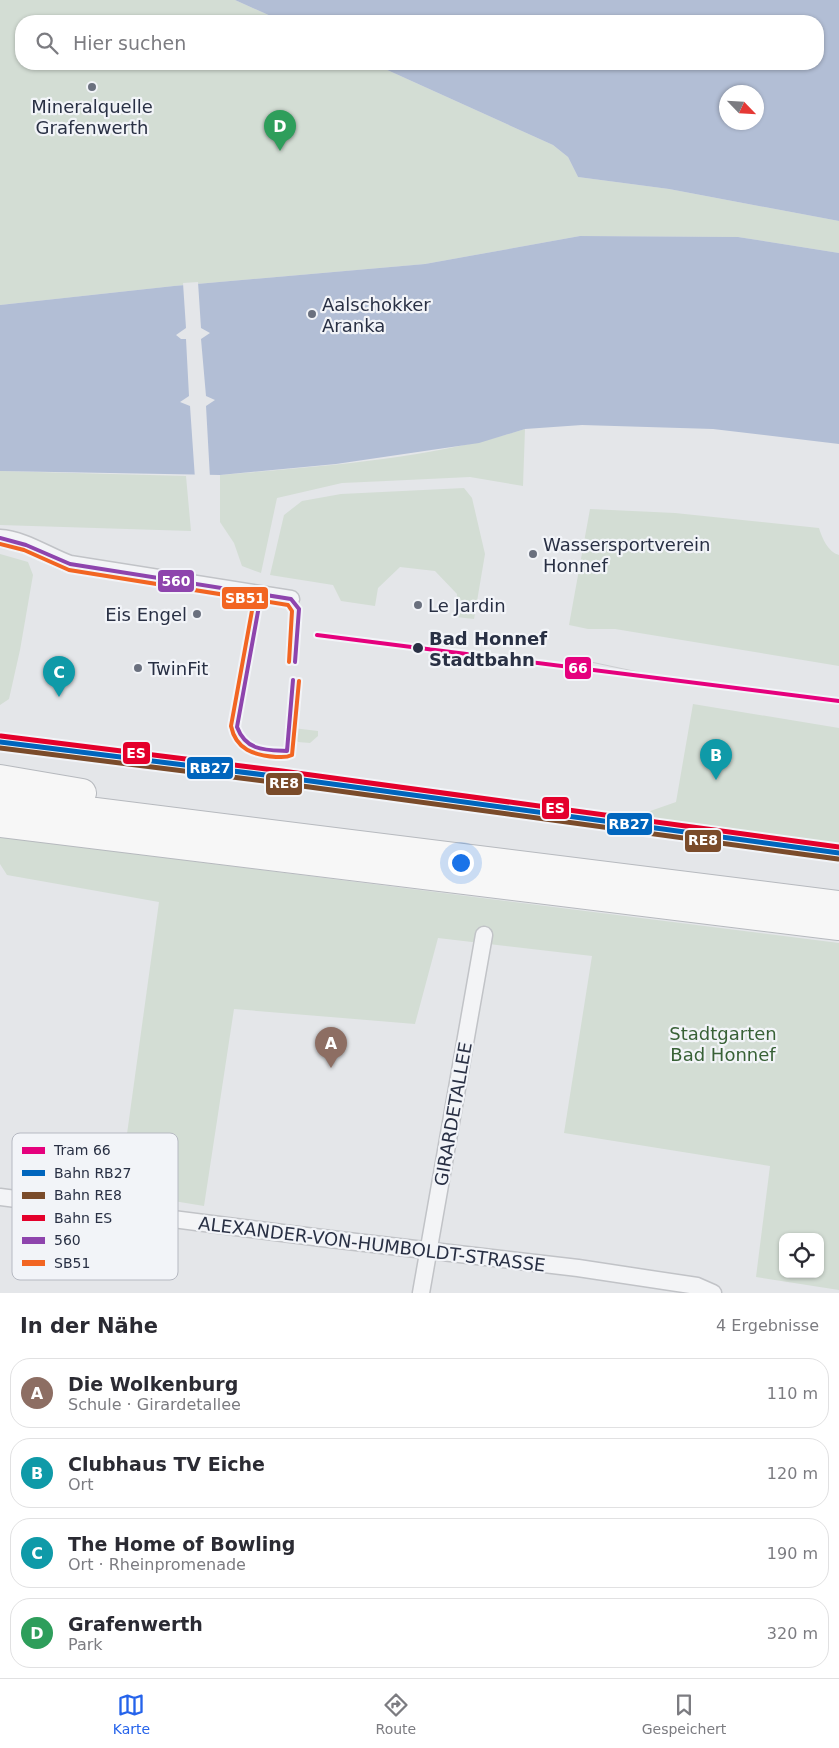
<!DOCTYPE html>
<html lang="de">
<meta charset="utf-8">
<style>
:root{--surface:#fff;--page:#f2f2f3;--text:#2b2b33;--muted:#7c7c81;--line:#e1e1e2;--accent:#2563eb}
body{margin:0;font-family:"DejaVu Sans",sans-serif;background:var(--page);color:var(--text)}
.controls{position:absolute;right:15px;bottom:15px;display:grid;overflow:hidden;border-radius:10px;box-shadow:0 1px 4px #0004}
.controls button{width:45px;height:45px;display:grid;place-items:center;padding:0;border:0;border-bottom:1px solid var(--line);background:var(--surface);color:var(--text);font:25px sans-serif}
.compass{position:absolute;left:719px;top:85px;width:45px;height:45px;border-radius:50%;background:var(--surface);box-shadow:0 1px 4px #0004;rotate:115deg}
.you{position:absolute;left:460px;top:862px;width:18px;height:18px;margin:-12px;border:4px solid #fff;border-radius:50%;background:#1a73e8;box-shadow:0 0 0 8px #1a73e833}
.badge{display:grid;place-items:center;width:32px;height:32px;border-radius:50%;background:var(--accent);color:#fff;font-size:16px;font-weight:700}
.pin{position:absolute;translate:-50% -41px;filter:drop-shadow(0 1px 2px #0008)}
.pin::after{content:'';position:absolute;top:26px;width:18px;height:15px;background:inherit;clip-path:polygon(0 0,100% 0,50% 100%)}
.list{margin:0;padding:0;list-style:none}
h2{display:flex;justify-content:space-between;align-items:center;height:65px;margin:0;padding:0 20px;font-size:21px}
h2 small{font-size:16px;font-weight:400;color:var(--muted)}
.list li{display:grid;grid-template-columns:32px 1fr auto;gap:15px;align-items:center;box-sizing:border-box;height:70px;margin:0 10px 10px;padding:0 10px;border:1px solid var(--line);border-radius:20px}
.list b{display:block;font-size:19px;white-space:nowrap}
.list p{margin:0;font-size:16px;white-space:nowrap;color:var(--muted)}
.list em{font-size:16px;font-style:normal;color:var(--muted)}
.icon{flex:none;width:28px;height:28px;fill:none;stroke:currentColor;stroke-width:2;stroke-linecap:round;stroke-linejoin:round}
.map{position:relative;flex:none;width:839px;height:1293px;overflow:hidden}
.search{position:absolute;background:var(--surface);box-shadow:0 1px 4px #0004;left:15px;right:15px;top:15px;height:55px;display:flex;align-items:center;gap:12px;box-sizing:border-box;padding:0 18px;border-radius:20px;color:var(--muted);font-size:19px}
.sheet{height:385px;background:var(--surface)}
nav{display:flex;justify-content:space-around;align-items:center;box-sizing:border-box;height:70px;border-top:1px solid var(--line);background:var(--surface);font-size:14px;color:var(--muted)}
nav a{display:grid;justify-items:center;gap:2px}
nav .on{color:var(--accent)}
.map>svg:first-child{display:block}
.green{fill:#d3ddd4;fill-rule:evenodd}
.water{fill:#b2bed5;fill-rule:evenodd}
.pier{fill:#e4e6e9}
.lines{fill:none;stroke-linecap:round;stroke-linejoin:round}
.minor-casing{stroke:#c1c3c7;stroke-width:19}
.trunk-casing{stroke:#b6b9be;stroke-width:30}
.minor{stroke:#f3f4f6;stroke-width:16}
.trunk{stroke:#f7f7f7;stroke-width:28}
.tram{stroke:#ccced1;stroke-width:1}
.bus-1-casing{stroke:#f2f4f8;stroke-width:8}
.bus-2-casing{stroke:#f2f4f8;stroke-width:8}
.bus-1{stroke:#8e44ad;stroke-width:4}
.bus-2{stroke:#f26522;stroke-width:4}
.rail-1-casing{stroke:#f2f4f8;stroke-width:9}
.rail-2-casing{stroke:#f2f4f8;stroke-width:9}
.rail-3-casing{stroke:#f2f4f8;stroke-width:9}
.rail-1{stroke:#0065bd;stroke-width:5}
.rail-2{stroke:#7a4b2a;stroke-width:5}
.rail-3{stroke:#e4002b;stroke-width:5}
.tram-1-casing{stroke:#f2f4f8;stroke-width:8}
.tram-1{stroke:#e5007d;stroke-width:4}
.poi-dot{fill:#6a707e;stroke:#f2f4f8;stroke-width:2}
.stop-dot{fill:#293044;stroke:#f2f4f8;stroke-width:2}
.labels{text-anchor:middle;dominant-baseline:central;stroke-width:4.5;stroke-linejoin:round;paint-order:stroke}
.poi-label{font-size:18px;fill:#293044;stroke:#f2f4f8;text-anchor:start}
.stop-label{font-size:18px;font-weight:bold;fill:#293044;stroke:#f2f4f8;text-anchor:start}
.park-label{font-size:18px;fill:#386136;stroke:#f2f4f8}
.street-label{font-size:18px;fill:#293044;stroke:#f2f4f8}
.key{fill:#f2f4f8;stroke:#b6b9c2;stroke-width:1}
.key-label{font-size:14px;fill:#293044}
.line-badge{stroke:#f2f4f8;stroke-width:2}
.badge-label{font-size:14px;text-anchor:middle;font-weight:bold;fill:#fff}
</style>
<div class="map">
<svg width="839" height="1293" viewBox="0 0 839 1293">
<rect width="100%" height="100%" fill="#e4e6e9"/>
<path class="green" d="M 0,0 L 235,0 L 282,21 L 21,21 L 21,64 L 374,64 L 553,145 L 568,157 L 578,177 L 669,189 L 839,221 L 839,253 L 738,237 L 580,236 L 425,264 L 174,286 L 0,305 Z
M 525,429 L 523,486 L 470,477 L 386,481 L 342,483 L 277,498 L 261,573 L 242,566 L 234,543 L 220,522 L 220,475 C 321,466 427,460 525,429 Z
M 0,471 L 186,476 L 191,531 L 0,525 Z
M 464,488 L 472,498 L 485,554 L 474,619 L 456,617 L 457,594 L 435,571 L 400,567 L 378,588 L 375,606 L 341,601 L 333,585 L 270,575 L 284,515 L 302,501 L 341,494 Z
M 590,509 L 675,513 L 819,528 C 822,538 828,552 839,555 L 839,666 L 615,629 L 588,629 L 569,625 Z
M 0,554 L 28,562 L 33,575 L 20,650 L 9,699 L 0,705 Z
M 693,704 L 839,728 L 839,844 L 636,816 L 676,802 Z
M 293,728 L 318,731 L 318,736 L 310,743 L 298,742 L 293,735 Z
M 0,837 L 839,943 L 839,1290 L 756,1277 L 770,1166 L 564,1133 L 592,956 L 438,938 L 415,1024 L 234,1009 L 204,1206 L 119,1192 L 159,902 L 7,875 L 0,864 ZM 783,1237 L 820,1237 L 820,1274 L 783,1274 Z"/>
<path class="water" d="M 235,0 L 839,0 L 839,221 L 669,189 L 578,177 L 568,157 L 553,145 L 374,64 L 818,64 L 818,21 L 282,21 ZM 726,92 L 756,92 L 756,122 L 726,122 Z
M 580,236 L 738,237 L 839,253 L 839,444 L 713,429 L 582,425 L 525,429 L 479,443 L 336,464 L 220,475 L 0,471 L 0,305 L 174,286 L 425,264 Z"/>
<path class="pier" d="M 198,282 L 201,328 L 210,333 L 201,339 L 206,396 L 215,400 L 206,406 L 210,478 L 195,479 L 190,406 L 180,402 L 189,396 L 186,339 L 181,339 L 176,335 L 186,328 L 183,283 Z"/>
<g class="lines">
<defs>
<path id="minor" d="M 0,538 C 23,539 48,556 70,564 L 291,599
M 0,1197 L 322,1238 L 578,1268 L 697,1286 L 713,1293
M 421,1293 L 484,935"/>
<path id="trunk" d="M 0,779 L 82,793
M 0,800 L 839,905
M 0,823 L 839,926"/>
</defs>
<use href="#minor" class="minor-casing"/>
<use href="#trunk" class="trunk-casing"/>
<use href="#minor" class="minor"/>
<use href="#trunk" class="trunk"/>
<path class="tram" d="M 572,658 L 699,685"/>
<defs>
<path id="bus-1" d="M 0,538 L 26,545 L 70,564 L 291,599 L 299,609 L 295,662
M 261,595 L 237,727 C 246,751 265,750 287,751 L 293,680"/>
<path id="bus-2" d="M 0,544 L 24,550 L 69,570 L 288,605 L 292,611 L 289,662
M 255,594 L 231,726 C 236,750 254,755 276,757 C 282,757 286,758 292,755 L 299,681"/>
</defs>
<use href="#bus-1" class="bus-1-casing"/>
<use href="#bus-2" class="bus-2-casing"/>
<use href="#bus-1" class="bus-1"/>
<use href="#bus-2" class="bus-2"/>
<defs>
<path id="rail-1" d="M 0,742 L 281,777 L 839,853"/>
<path id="rail-2" d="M 0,748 L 280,783 L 838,859"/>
<path id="rail-3" d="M 1,736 L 282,771 L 839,847"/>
</defs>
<use href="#rail-1" class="rail-1-casing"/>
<use href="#rail-2" class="rail-2-casing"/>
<use href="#rail-3" class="rail-3-casing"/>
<use href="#rail-1" class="rail-1"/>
<use href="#rail-2" class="rail-2"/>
<use href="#rail-3" class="rail-3"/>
<defs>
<path id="tram-1" d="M 317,635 L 839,701"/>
</defs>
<use href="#tram-1" class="tram-1-casing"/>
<use href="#tram-1" class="tram-1"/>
</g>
<g class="poi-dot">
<circle cx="92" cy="87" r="5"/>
<circle cx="312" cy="314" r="5"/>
<circle cx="533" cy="554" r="5"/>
<circle cx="418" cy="605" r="5"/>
<circle cx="197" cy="614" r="5"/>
<circle cx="138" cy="668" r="5"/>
</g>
<circle class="stop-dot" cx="418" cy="648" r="6"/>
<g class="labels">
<g class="poi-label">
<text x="92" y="106" text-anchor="middle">Mineralquelle<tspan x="92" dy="21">Grafenwerth</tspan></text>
<text x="322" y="304">Aalschokker<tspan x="322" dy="21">Aranka</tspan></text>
<text x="543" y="544">Wassersportverein<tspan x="543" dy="21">Honnef</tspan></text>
<text x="428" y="605">Le Jardin</text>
<text x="187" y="614" text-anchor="end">Eis Engel</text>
<text x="148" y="668">TwinFit</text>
</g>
<g class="stop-label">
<text x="429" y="638">Bad Honnef<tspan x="429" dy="21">Stadtbahn</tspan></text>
</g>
<g class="park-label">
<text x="723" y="1033">Stadtgarten<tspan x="723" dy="21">Bad Honnef</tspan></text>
</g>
<g class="street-label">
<text transform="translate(453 1114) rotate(-80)">GIRARDETALLEE</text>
<text transform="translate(372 1244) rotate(7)">ALEXANDER-VON-HUMBOLDT-STRASSE</text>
</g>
</g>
<rect x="12" y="1133" width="166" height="147" rx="8" class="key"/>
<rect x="22" y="1147" width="23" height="7" fill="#e5007d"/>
<rect x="22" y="1170" width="23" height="6" fill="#0065bd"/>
<rect x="22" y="1192" width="23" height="7" fill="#7a4b2a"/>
<rect x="22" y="1215" width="23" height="6" fill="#e4002b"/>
<rect x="22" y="1237" width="23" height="7" fill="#8e44ad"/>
<rect x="22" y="1260" width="23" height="6" fill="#f26522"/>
<g class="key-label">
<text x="54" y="1155">Tram 66</text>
<text x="54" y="1178">Bahn RB27</text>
<text x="54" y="1200">Bahn RE8</text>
<text x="54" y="1223">Bahn ES</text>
<text x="54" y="1245">560</text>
<text x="54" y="1268">SB51</text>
</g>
<g class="line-badge">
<rect x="157" y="569" width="38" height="24" rx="5" fill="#8e44ad"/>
<rect x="221" y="586" width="48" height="24" rx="5" fill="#f26522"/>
<rect x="564" y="656" width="28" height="24" rx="5" fill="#e5007d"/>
<rect x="122" y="741" width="29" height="24" rx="5" fill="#e4002b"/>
<rect x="186" y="756" width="48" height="24" rx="5" fill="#0065bd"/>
<rect x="265" y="772" width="38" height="24" rx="5" fill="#7a4b2a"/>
<rect x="541" y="796" width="29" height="24" rx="5" fill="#e4002b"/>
<rect x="606" y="812" width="47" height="24" rx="5" fill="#0065bd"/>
<rect x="684" y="829" width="38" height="24" rx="5" fill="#7a4b2a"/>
</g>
<g class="badge-label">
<text x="176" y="586">560</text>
<text x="245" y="603">SB51</text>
<text x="578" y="673">66</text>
<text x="136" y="758">ES</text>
<text x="210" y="773">RB27</text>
<text x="284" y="788">RE8</text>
<text x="555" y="813">ES</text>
<text x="629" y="829">RB27</text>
<text x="703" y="845">RE8</text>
</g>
</svg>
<div class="controls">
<button><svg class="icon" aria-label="locate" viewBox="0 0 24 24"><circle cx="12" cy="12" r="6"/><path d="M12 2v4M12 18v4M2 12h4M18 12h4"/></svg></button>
</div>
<svg class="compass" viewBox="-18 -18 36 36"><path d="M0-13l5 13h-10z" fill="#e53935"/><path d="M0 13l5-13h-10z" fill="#7c7c81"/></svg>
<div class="you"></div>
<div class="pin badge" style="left:331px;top:1068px;background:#8d6e63">A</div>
<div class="pin badge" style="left:716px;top:780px;background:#0f9aa8">B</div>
<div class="pin badge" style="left:59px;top:697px;background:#0f9aa8">C</div>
<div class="pin badge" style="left:280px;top:151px;background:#2e9e5b">D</div>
<div class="search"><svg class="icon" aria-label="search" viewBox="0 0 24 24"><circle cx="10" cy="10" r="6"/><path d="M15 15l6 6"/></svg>Hier suchen</div>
</div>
<section class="sheet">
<h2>In der Nähe<small>4 Ergebnisse</small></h2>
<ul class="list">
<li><span class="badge" style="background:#8d6e63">A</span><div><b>Die Wolkenburg</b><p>Schule · Girardetallee</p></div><em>110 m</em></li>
<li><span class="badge" style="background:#0f9aa8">B</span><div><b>Clubhaus TV Eiche</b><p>Ort</p></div><em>120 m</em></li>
<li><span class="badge" style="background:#0f9aa8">C</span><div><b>The Home of Bowling</b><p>Ort · Rheinpromenade</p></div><em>190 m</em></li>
<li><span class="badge" style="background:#2e9e5b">D</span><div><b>Grafenwerth</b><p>Park</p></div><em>320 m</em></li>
</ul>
</section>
<nav>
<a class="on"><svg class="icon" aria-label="map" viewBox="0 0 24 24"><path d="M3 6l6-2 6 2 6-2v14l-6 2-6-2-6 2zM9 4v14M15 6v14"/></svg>Karte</a>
<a><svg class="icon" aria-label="directions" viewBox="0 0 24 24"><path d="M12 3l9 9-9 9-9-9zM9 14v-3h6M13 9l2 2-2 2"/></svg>Route</a>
<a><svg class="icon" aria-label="saved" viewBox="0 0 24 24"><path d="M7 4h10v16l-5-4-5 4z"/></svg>Gespeichert</a>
</nav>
